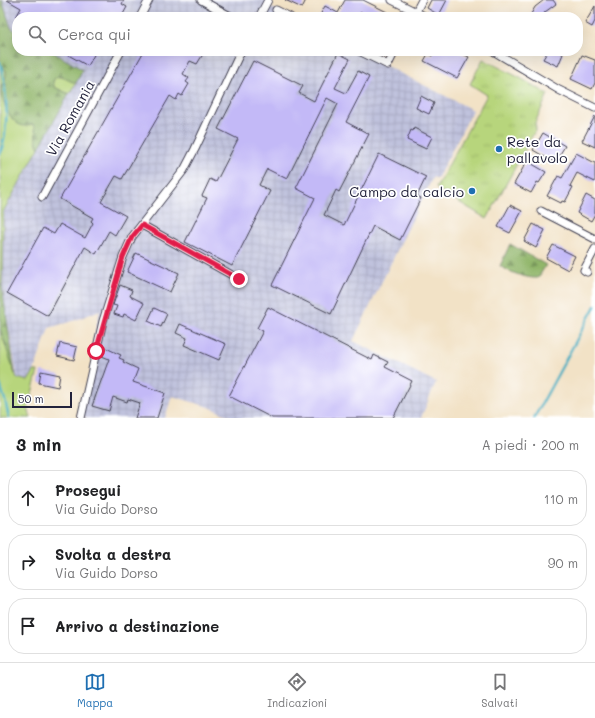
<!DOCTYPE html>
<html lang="it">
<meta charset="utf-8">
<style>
:root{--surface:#fff;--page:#f6f6f6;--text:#202124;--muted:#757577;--line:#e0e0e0;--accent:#1f6fb2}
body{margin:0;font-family:Mali,sans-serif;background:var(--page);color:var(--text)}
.scale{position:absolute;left:12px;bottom:10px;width:60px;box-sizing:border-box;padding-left:4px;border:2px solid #22223b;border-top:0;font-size:11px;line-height:14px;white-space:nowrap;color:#22223b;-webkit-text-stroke:3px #fff;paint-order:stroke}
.stop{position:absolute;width:12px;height:12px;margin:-9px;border:3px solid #e11d48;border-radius:50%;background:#fff}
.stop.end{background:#e11d48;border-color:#fff;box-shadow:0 1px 4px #0008}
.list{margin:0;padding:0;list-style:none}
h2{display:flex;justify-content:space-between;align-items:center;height:52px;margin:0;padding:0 16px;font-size:17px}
h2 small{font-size:13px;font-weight:400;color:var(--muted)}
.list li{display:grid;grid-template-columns:26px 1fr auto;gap:12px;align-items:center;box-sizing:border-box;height:56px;margin:0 8px 8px;padding:0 8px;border:1px solid var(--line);border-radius:16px}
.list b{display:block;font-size:15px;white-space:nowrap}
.list p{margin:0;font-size:13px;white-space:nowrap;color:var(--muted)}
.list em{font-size:13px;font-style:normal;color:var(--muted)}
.icon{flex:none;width:22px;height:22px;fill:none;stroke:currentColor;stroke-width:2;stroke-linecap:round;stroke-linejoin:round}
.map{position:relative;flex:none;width:595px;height:418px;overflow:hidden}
.search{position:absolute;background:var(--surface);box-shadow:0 4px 16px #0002;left:12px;right:12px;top:12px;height:44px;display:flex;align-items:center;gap:10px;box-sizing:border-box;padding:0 14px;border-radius:16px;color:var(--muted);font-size:15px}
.sheet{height:244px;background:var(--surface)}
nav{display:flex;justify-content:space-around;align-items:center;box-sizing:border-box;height:56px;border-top:1px solid var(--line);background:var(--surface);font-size:11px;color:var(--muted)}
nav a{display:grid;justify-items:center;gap:2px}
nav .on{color:var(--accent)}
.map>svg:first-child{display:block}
.industrial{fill:url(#industrial-grid)}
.grass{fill:#b7d57b;stroke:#6c7c5b}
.forest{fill:url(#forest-firs);stroke:#5a6c53}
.park{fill:url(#park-tufts);stroke:#6c7c5b}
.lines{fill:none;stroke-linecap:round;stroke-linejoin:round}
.stream{stroke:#43aec2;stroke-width:2.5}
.building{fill:#c3b9f7}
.street-casing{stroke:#413f50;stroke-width:9}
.street{stroke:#fff;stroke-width:7}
.route{stroke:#e11d48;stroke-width:5}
.poi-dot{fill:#1f6fb2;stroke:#fff;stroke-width:1.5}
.labels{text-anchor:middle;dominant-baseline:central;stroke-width:3.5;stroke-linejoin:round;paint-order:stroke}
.street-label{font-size:14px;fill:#22223b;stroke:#fff}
.poi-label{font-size:14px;fill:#22223b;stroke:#fff;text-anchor:start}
</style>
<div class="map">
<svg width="595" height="418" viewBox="0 0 595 418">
<defs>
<pattern id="industrial-grid" width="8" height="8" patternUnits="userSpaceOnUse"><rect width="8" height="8" fill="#c0c2dd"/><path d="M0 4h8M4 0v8" fill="none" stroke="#a5a6bf"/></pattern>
<pattern id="forest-firs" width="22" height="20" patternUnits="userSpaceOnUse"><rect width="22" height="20" fill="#91b66b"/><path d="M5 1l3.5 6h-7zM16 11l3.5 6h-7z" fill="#769459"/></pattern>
<pattern id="park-tufts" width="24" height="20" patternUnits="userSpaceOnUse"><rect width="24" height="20" fill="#b7d57b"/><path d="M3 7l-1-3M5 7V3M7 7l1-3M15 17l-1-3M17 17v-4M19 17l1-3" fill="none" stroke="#9db76b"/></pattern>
</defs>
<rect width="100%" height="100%" fill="#fff"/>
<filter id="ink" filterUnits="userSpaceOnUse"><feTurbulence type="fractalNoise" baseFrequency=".025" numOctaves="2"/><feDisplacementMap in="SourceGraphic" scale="8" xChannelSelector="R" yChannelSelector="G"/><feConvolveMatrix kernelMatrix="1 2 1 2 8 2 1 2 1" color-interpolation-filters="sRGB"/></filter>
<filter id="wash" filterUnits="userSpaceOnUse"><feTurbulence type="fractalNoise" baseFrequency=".012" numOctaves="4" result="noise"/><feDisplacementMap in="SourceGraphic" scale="16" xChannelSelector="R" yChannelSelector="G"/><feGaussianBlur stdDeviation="0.9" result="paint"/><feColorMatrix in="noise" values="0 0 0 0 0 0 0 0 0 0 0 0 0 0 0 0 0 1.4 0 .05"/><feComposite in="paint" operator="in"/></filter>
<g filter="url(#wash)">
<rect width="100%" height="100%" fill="#f2e2c6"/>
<path class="industrial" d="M 2,0 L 268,0 L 266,5 L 290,17 L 17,17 L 17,32 L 11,28 Z
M 51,51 L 357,51 L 473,110 L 437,179 L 433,177 L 353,341 L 436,382 L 421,418 L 233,418 L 209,407 L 172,396 L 165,418 L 87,418 L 81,415 L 95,351 L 91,350 L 100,310 L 76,320 L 49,328 L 34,371 L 28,381 L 17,378 L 2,286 L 3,212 L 83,70 Z"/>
<path class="grass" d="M 0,66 L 6,70 L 6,77 L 1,88 L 26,126 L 33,124 C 38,133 33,137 39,148 L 3,212 L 2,286 L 0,283 Z
M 59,76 L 76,83 L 69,94 L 54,87 L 53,81 L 56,77 Z
M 0,329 L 17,378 L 28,381 L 34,371 L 38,371 L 28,408 L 31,418 L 0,418 Z"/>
<path class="forest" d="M 0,0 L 2,0 L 11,28 L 17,32 L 17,51 L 51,51 L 83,70 L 76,83 C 67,81 59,71 53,81 L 54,87 L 69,94 L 39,148 C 33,137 38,133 33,124 C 30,125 27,126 24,126 C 11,125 0,100 1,88 C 3,81 7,79 6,70 L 0,66 Z
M 510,244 L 546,265 L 538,278 C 527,279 509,272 500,266 Z
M 0,283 L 2,286 L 15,374 L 0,329 Z"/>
<path class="park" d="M 483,59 L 520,78 L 548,94 L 535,123 L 536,129 L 487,219 L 436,188 L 487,95 L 470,84 Z"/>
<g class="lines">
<path class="stream" d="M 0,62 C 7,90 10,126 0,154
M 0,384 L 5,400 L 9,418
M 534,418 L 595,306"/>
</g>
<g id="blocks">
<path class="building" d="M 7,0 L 124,0 L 122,4 L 127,7 L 122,16 L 117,13 L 115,17 L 16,17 L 21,8 Z
M 285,0 L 306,0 L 302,8 Z
M 345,0 L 363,0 L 397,17 L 372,17 L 361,12 L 356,17 L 319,17 L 325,6 L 338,13 Z
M 431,0 L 447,0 L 439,15 L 427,8 Z
M 544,0 L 553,0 L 556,4 L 545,12 L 543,17 L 537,17 L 531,14 L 535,7 Z
M 595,6 L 595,21 L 592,27 L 585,23 Z
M 61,51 L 96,51 L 88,66 Z
M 144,51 L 205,51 L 197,64 L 190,61 L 183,74 L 189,78 L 186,82 L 189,84 L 182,96 L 179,94 L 176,100 L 170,96 L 122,179 L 116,176 L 101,202 L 126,216 L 115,235 L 109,231 L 96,254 L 85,247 L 48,316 L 7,293 L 43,228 L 54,234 L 60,224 L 85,238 L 93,223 L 91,221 L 93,218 L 60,199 Z
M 435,51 L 457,51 L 469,57 L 457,78 L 424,61 L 428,54 L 432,56 Z
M 548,51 L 558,51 L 563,54 L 558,66 L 543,59 Z
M 338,53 L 350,59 L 335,88 L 346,93 L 358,71 L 369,77 L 346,122 L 369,134 L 339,192 L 336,190 L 324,215 L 344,225 L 379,154 L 426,177 L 417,196 L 421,198 L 400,240 L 373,226 L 331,314 L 272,285 L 315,198 L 296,188 L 338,104 L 327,98 L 287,179 L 267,169 L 259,185 L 270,191 L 232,266 L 185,242 L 207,198 L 202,196 L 210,179 L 216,182 L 238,139 L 218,129 L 253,61 L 303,86 L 299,93 L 314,101 Z
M 582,55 L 595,60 L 595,83 L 592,89 L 571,79 Z
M 421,96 L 434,103 L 429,114 L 416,108 Z
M 595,116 L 595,147 L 582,141 Z
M 414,128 L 432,137 L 426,149 L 407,140 L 411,130 L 413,131 Z
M 543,133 L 565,146 L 557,159 L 555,158 L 552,161 L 533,150 Z
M 576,153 L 595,163 L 595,182 L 577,173 L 570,186 L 573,187 L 565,202 L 562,201 L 561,203 L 547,196 L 558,176 L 562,178 Z
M 527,161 L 546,172 L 539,183 L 537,182 L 531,193 L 514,184 Z
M 586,195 L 595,200 L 595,214 L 591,221 L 577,213 Z
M 510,205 L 522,211 L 510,233 L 498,227 Z
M 533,224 L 545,230 L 536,248 L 524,241 Z
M 553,245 L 575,256 L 568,270 L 546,258 Z
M 136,253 L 179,273 L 170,292 L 127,272 Z
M 120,285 L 132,290 L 130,296 L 144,303 L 136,320 L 124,314 L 123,317 L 114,314 L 117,306 L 113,305 Z
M 268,307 L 372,360 L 374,355 L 388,362 L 385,367 L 412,381 L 393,418 L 272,418 L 229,396 L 263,331 L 257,328 Z
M 154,308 L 167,314 L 161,327 L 148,321 Z
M 180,324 L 226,344 L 219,360 L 184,345 L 187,338 L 176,333 Z
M 60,343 L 77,347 L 74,360 L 57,356 Z
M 106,348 L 121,355 L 119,358 L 124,360 L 123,362 L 138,369 L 133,382 L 165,393 L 157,418 L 135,418 L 140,403 L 128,399 L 127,402 L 113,397 L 109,411 L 92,406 L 109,359 L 102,356 Z
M 41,371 L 60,375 L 58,387 L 39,383 Z"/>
</g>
</g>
<g filter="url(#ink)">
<use href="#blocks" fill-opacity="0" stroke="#413f50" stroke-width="1"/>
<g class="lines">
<defs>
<path id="street" d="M 201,0 L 232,17
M 392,0 L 426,17
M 276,10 L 290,17
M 140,17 L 149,0
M 259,17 L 268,0
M 413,17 L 422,0
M 359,51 L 388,65 L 395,51
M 493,51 L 559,90 L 595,108
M 42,197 L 121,51
M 541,211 L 595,239
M 142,225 L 239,279
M 587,272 L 584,270 L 595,249
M 81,418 L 103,321 L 123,257 L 132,237 L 184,170 L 195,149 L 241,51"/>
</defs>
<use href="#street" class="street-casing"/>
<use href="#street" class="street"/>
</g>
</g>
<g class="lines" filter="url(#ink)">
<path class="route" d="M 96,351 L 123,257 L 132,237 L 142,225 L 239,279"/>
</g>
<g class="poi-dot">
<circle cx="499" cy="149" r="4"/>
<circle cx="472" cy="191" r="4"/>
</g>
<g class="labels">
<g class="street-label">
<text transform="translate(70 118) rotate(-61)">Via Romania</text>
</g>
<g class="poi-label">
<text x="507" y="141">Rete da<tspan x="507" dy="16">pallavolo</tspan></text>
<text x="464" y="191" text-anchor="end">Campo da calcio</text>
</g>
</g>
</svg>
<div class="scale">50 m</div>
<div class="stop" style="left:96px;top:351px"></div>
<div class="stop end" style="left:239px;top:279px"></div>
<div class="search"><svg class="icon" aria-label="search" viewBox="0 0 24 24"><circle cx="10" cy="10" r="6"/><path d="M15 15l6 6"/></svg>Cerca qui</div>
</div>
<section class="sheet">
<h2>3 min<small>A piedi · 200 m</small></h2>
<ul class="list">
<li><svg class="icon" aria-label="ahead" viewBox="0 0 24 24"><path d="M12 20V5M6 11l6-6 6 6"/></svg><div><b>Prosegui</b><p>Via Guido Dorso</p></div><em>110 m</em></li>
<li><svg class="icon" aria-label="right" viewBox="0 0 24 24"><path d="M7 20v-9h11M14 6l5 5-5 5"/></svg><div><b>Svolta a destra</b><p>Via Guido Dorso</p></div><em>90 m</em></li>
<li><svg class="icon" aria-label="arrive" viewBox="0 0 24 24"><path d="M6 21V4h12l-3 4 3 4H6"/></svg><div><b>Arrivo a destinazione</b></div></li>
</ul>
</section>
<nav>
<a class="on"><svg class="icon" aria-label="map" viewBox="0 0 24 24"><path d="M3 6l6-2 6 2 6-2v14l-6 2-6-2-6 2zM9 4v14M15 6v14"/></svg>Mappa</a>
<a><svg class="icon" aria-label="directions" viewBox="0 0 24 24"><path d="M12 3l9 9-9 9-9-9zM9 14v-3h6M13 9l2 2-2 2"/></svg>Indicazioni</a>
<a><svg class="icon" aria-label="saved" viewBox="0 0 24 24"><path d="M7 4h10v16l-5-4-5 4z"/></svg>Salvati</a>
</nav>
